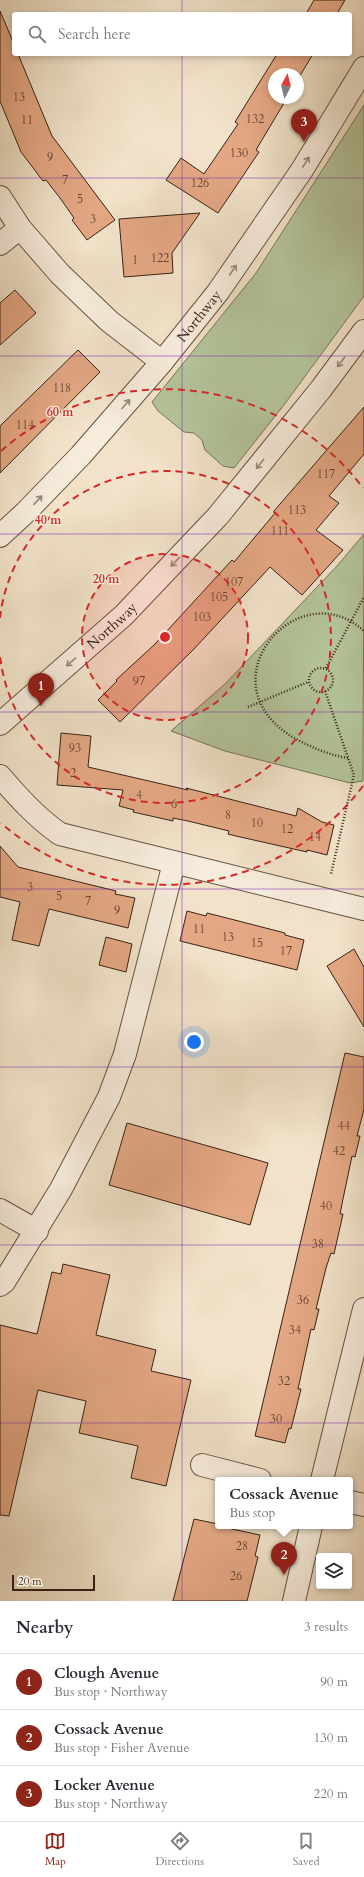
<!DOCTYPE html>
<meta charset="utf-8">
<style>
:root{--surface:#fff;--page:#f2f2f3;--text:#2b2b33;--muted:#7c7c81;--line:#e1e1e2;--accent:#8f2418}
body{margin:0;font-family:Cardo,serif;background:var(--page);color:var(--text)}
.controls{position:absolute;right:12px;bottom:12px;display:grid;overflow:hidden;border-radius:4px;box-shadow:0 2px 6px #0003}
.controls button{width:36px;height:36px;display:grid;place-items:center;padding:0;border:0;border-bottom:1px solid var(--line);background:var(--surface);color:var(--text);font:20px sans-serif}
.compass{position:absolute;left:268px;top:68px;width:36px;height:36px;border-radius:50%;background:var(--surface);box-shadow:0 2px 6px #0003;rotate:7deg}
.scale{position:absolute;left:12px;bottom:10px;width:83px;box-sizing:border-box;padding-left:4px;border:2px solid #382315;border-top:0;font-size:11px;line-height:14px;white-space:nowrap;color:#382315;-webkit-text-stroke:3px #f6ecdc;paint-order:stroke}
.you{position:absolute;left:194px;top:1042px;width:14px;height:14px;margin:-10px;border:3px solid #fff;border-radius:50%;background:#1a73e8;box-shadow:0 0 0 6px #1a73e833}
.badge{display:grid;place-items:center;width:26px;height:26px;border-radius:50%;background:var(--accent);color:#fff;font-size:13px;font-weight:700}
.pin{position:absolute;translate:-50% -33px;filter:drop-shadow(0 1px 2px #0008)}
.pin::after{content:'';position:absolute;top:21px;width:14px;height:12px;background:inherit;clip-path:polygon(0 0,100% 0,50% 100%)}
.popup{position:absolute;left:215px;top:1477px;width:138px;height:52px;box-sizing:border-box;display:grid;place-content:center;border-radius:4px;background:var(--surface);filter:drop-shadow(0 1px 3px #0005);font-size:13px;white-space:nowrap;color:var(--muted)}
.popup b{font-size:15px;color:var(--text)}
.popup::after{content:'';position:absolute;left:50%;top:100%;margin-left:-8px;border:8px solid transparent;border-top-color:var(--surface)}
.list{margin:0;padding:0;list-style:none}
h2{display:flex;justify-content:space-between;align-items:center;height:52px;margin:0;padding:0 16px;font-size:17px}
h2 small{font-size:13px;font-weight:400;color:var(--muted)}
.list li{display:grid;grid-template-columns:26px 1fr auto;gap:12px;align-items:center;box-sizing:border-box;height:56px;padding:0 16px;border-top:1px solid var(--line)}
.list b{display:block;font-size:15px;white-space:nowrap}
.list p{margin:0;font-size:13px;white-space:nowrap;color:var(--muted)}
.list em{font-size:13px;font-style:normal;color:var(--muted)}
.icon{flex:none;width:22px;height:22px;fill:none;stroke:currentColor;stroke-width:2;stroke-linecap:round;stroke-linejoin:round}
.map{position:relative;flex:none;width:364px;height:1601px;overflow:hidden}
.search{position:absolute;background:var(--surface);box-shadow:0 2px 6px #0003;left:12px;right:12px;top:12px;height:44px;display:flex;align-items:center;gap:10px;box-sizing:border-box;padding:0 14px;border-radius:4px;color:var(--muted);font-size:15px}
.sheet{height:220px;background:var(--surface)}
nav{display:flex;justify-content:space-around;align-items:center;box-sizing:border-box;height:56px;border-top:1px solid var(--line);background:var(--surface);font-size:11px;color:var(--muted)}
nav a{display:grid;justify-items:center;gap:2px}
nav .on{color:var(--accent)}
.map>svg:first-child{display:block}
.green{fill:#b4c49b;stroke:#767458}
.building{fill:#e3a783;stroke:#382315}
.lines{fill:none;stroke-linecap:round;stroke-linejoin:round}
.minor-casing{stroke:#665342;stroke-width:24}
.path{stroke:#382315;stroke-width:2.5;stroke-dasharray:1 2;stroke-linecap:butt}
.minor{stroke:#f6ecdc;stroke-width:22}
.oneway{stroke:#978878}
.grid{fill:none;stroke:#7b2cbf;stroke-width:1;stroke-opacity:0.55}
.ring{fill:none;stroke:#d62828;stroke-width:2;stroke-dasharray:7 5}
.labels{text-anchor:middle;dominant-baseline:central;stroke-width:3;stroke-linejoin:round;paint-order:stroke}
.number-label{font-size:12px;fill:#634430}
.street-label{font-size:14px;fill:#382315;stroke:#f6ecdc}
.centre{fill:#d62828;stroke:#f6ecdc;stroke-width:2}
.ring-label{font-size:12px;text-anchor:middle;font-weight:bold;fill:#d62828;stroke:#f6ecdc;stroke-width:3;stroke-linejoin:round;paint-order:stroke}
</style>
<div class="map">
<svg width="364" height="1601" viewBox="0 0 364 1601">
<rect width="100%" height="100%" fill="#f1e2c9"/>
<filter id="stains"><feTurbulence type="fractalNoise" baseFrequency=".005" numOctaves="4"/><feColorMatrix values="0 0 0 0 .2 0 0 0 0 .09 0 0 0 0 .02 0 0 0 .5 -.17"/></filter>
<radialGradient id="worn" r=".72"><stop offset=".6" stop-color="#630" stop-opacity="0"/><stop offset="1" stop-color="#630" stop-opacity=".3"/></radialGradient>
<path class="green" d="M 364,105 L 364,296 L 284,405 L 234,468 L 223,466 L 205,450 L 202,440 L 194,433 L 184,432 L 158,411 L 152,402 L 256,273 Z
M 364,534 L 363,781 L 350,783 L 225,751 L 171,731 L 225,684 L 337,566 Z"/>
<path class="building" d="M 314,0 L 345,0 L 337,14 L 306,14 Z
M 0,11 L 14,44 L 14,54 L 18,54 L 52,136 L 115,220 L 87,240 L 72,220 L 74,218 L 60,198 L 46,180 L 43,181 L 21,152 L 0,101 Z
M 277,54 L 313,54 L 298,79 L 298,74 L 274,74 L 274,98 L 287,98 L 256,150 L 259,152 L 218,213 L 166,180 L 181,158 L 204,174 L 238,124 L 235,122 Z
M 200,213 L 172,253 L 173,273 L 124,277 L 119,219 Z
M 15,290 L 36,313 L 0,345 L 0,303 Z
M 78,350 L 100,372 L 0,473 L 0,426 Z
M 364,407 L 364,454 L 329,496 L 339,503 L 316,530 L 343,550 L 302,595 L 270,567 L 194,649 L 120,722 L 98,700 L 117,681 L 116,680 L 154,645 L 232,560 L 234,562 L 275,513 L 274,511 Z
M 61,733 L 91,736 L 88,767 L 188,790 L 186,788 L 296,816 L 298,808 L 322,822 L 334,825 L 327,855 L 307,850 L 307,852 L 236,836 L 228,834 L 229,831 L 188,821 L 173,818 L 173,821 L 133,812 L 134,810 L 119,806 L 123,790 L 57,785 Z
M 0,846 L 18,867 L 116,891 L 115,894 L 135,898 L 128,928 L 49,909 L 39,946 L 12,940 L 20,902 L 0,897 Z
M 187,911 L 206,916 L 207,913 L 219,916 L 285,933 L 285,935 L 304,940 L 297,970 L 180,941 Z
M 106,937 L 132,944 L 126,972 L 99,965 Z
M 354,949 L 364,967 L 364,1027 L 327,966 Z
M 345,1053 L 364,1057 L 364,1109 L 357,1136 L 360,1136 L 355,1157 L 352,1156 L 343,1199 L 340,1214 L 343,1214 L 334,1254 L 331,1253 L 326,1268 L 316,1309 L 319,1309 L 314,1330 L 311,1329 L 298,1389 L 301,1389 L 291,1429 L 289,1428 L 285,1443 L 255,1436 Z
M 127,1123 L 268,1163 L 250,1225 L 109,1185 Z
M 63,1264 L 110,1275 L 96,1335 L 156,1350 L 151,1371 L 191,1380 L 166,1486 L 131,1478 L 138,1446 L 79,1433 L 86,1401 L 38,1390 L 9,1516 L 0,1515 L 0,1325 L 37,1334 L 52,1272 L 61,1274 Z
M 194,1519 L 218,1524 L 218,1526 L 260,1535 L 255,1556 L 258,1557 L 247,1601 L 173,1601 Z"/>
<g class="lines">
<defs>
<g id="minor">
<path d="M 0,197 L 20,228 L 60,274 L 109,321 L 162,362"/>
<path d="M 0,244 L 20,228"/>
<path id="s1" d="M 0,536 L 26,512 L 81,455 L 162,362 L 218,292 L 302,170 L 364,68"/>
<path id="s2" d="M 0,724 L 124,615 L 218,516 L 321,389 L 364,331"/>
<path d="M 0,776 C 19,798 36,817 60,834 L 364,909"/>
<path d="M 0,1210 L 37,1231"/>
<path d="M 0,1285 L 4,1282 L 61,1189 L 109,1097 L 125,1054 L 174,863"/>
<path d="M 202,1465 L 260,1480"/>
<path d="M 322,1480 L 364,1309"/>
<path d="M 350,1502 L 364,1505"/>
<path d="M 294,1601 L 311,1526"/>
</g>
</defs>
<use href="#minor" class="minor-casing"/>
<path class="path" d="M309 680a12 12 0 1 1 24 0a12 12 0 1 1-24 0Z
M 326,668 L 364,597
M 325,691 L 354,775 L 331,874
M 248,707 L 308,682
M 348,758 C 329,755 313,748 296,739 C 199,684 298,570 364,631"/>
<use href="#minor" class="minor"/>
</g>
<defs><path id="oneway-shaft" d="M-6 0H5M1.5-3L5.5 0L1.5 3" fill="none" stroke-width="1.6" stroke-linecap="round" stroke-linejoin="round"/></defs>
<g class="oneway">
<use href="#oneway-shaft" transform="translate(306 162) rotate(-58)"/>
<use href="#oneway-shaft" transform="translate(233 270) rotate(-56)"/>
<use href="#oneway-shaft" transform="translate(341 362) rotate(127)"/>
<use href="#oneway-shaft" transform="translate(126 404) rotate(-49)"/>
<use href="#oneway-shaft" transform="translate(260 464) rotate(129)"/>
<use href="#oneway-shaft" transform="translate(38 500) rotate(-47)"/>
<use href="#oneway-shaft" transform="translate(175 562) rotate(134)"/>
<use href="#oneway-shaft" transform="translate(71 662) rotate(139)"/>
</g>
<path class="grid" d="M 182,0 L 182,14M 182,54 L 182,1601M 0,178 L 364,178M 0,356 L 364,356M 0,534 L 364,534M 0,712 L 364,712M 0,889 L 364,889M 0,1067 L 364,1067M 0,1245 L 364,1245M 0,1423 L 364,1423"/>
<circle cx="165" cy="637" r="83" fill="#d62828" fill-opacity=".12"/>
<g class="ring">
<circle cx="165" cy="637" r="83"/>
<path d="M0 618A166 166 0 1 1 0 656"/>
<path d="M363 786A248 248 0 0 1 1 823M1 451A248 248 0 0 1 363 488"/>
</g>
<g class="labels">
<g class="number-label">
<text x="19" y="97">13</text>
<text x="255" y="119">132</text>
<text x="27" y="120">11</text>
<text x="239" y="153">130</text>
<text x="50" y="157">9</text>
<text x="65" y="180">7</text>
<text x="200" y="183">126</text>
<text x="80" y="199">5</text>
<text x="93" y="219">3</text>
<text x="160" y="258">122</text>
<text x="135" y="260">1</text>
<text x="62" y="388">118</text>
<text x="25" y="425">114</text>
<text x="326" y="474">117</text>
<text x="297" y="510">113</text>
<text x="280" y="531">111</text>
<text x="234" y="582">107</text>
<text x="219" y="597">105</text>
<text x="202" y="617">103</text>
<text x="139" y="681">97</text>
<text x="75" y="748">93</text>
<text x="73" y="773">2</text>
<text x="139" y="795">4</text>
<text x="174" y="804">6</text>
<text x="228" y="815">8</text>
<text x="257" y="823">10</text>
<text x="287" y="829">12</text>
<text x="315" y="837">14</text>
<text x="30" y="887">3</text>
<text x="59" y="896">5</text>
<text x="88" y="901">7</text>
<text x="117" y="910">9</text>
<text x="199" y="929">11</text>
<text x="228" y="937">13</text>
<text x="257" y="943">15</text>
<text x="286" y="951">17</text>
<text x="344" y="1126">44</text>
<text x="339" y="1151">42</text>
<text x="326" y="1206">40</text>
<text x="318" y="1244">38</text>
<text x="303" y="1300">36</text>
<text x="295" y="1330">34</text>
<text x="284" y="1381">32</text>
<text x="276" y="1419">30</text>
<text x="242" y="1546">28</text>
<text x="236" y="1576">26</text>
</g>
<g class="street-label">
<text stroke="none"><textPath href="#s1" startOffset="297">Northway</textPath></text>
<text stroke="none"><textPath href="#s2" startOffset="149">Northway</textPath></text>
</g>
</g>
<circle cx="165" cy="637" r="6" class="centre"/>
<g class="ring-label">
<text x="60" y="416">60 m</text>
<text x="48" y="524">40 m</text>
<text x="106" y="583">20 m</text>
</g>
<rect width="100%" height="100%" filter="url(#stains)"/>
<rect width="100%" height="100%" fill="url(#worn)"/>
</svg>
<div class="controls">
<button><svg class="icon" aria-label="layers" viewBox="0 0 24 24"><path d="M12 4l9 5-9 5-9-5zM3 14l9 5 9-5"/></svg></button>
</div>
<svg class="compass" viewBox="-18 -18 36 36"><path d="M0-13l5 13h-10z" fill="#e53935"/><path d="M0 13l5-13h-10z" fill="#7c7c81"/></svg>
<div class="scale">20 m</div>
<div class="you"></div>
<div class="pin badge" style="left:41px;top:706px">1</div>
<div class="pin badge" style="left:284px;top:1575px">2</div>
<div class="popup"><b>Cossack Avenue</b>Bus stop</div>
<div class="pin badge" style="left:304px;top:142px">3</div>
<div class="search"><svg class="icon" aria-label="search" viewBox="0 0 24 24"><circle cx="10" cy="10" r="6"/><path d="M15 15l6 6"/></svg>Search here</div>
</div>
<section class="sheet">
<h2>Nearby<small>3 results</small></h2>
<ul class="list">
<li><span class="badge">1</span><div><b>Clough Avenue</b><p>Bus stop · Northway</p></div><em>90 m</em></li>
<li><span class="badge">2</span><div><b>Cossack Avenue</b><p>Bus stop · Fisher Avenue</p></div><em>130 m</em></li>
<li><span class="badge">3</span><div><b>Locker Avenue</b><p>Bus stop · Northway</p></div><em>220 m</em></li>
</ul>
</section>
<nav>
<a class="on"><svg class="icon" aria-label="map" viewBox="0 0 24 24"><path d="M3 6l6-2 6 2 6-2v14l-6 2-6-2-6 2zM9 4v14M15 6v14"/></svg>Map</a>
<a><svg class="icon" aria-label="directions" viewBox="0 0 24 24"><path d="M12 3l9 9-9 9-9-9zM9 14v-3h6M13 9l2 2-2 2"/></svg>Directions</a>
<a><svg class="icon" aria-label="saved" viewBox="0 0 24 24"><path d="M7 4h10v16l-5-4-5 4z"/></svg>Saved</a>
</nav>
